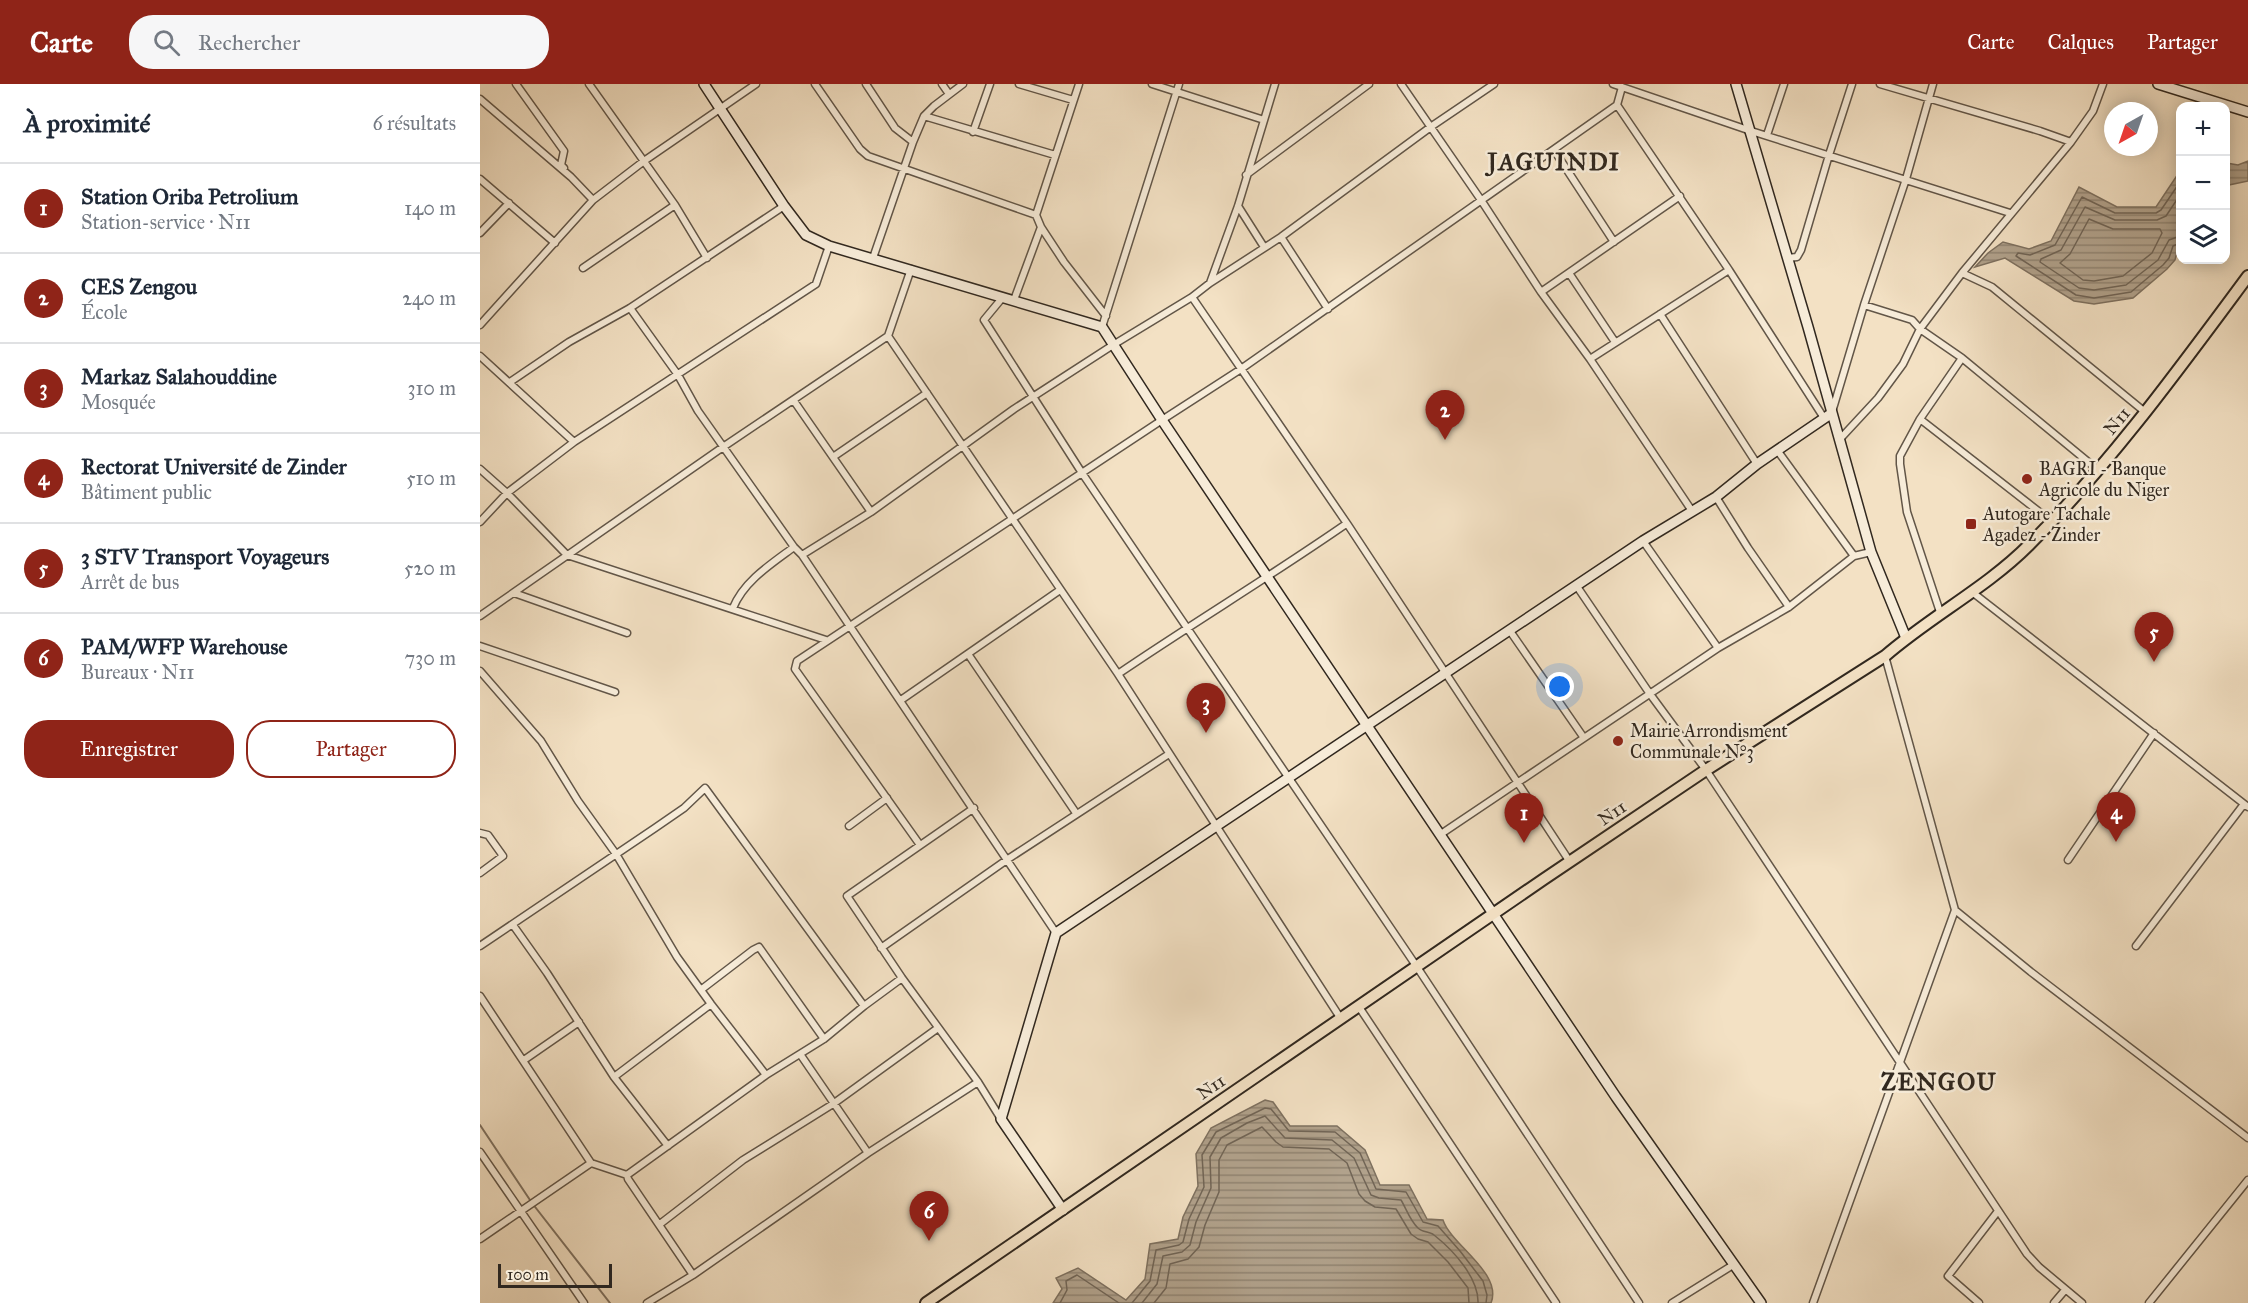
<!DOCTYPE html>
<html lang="fr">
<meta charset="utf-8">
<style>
:root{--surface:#fff;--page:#f6f6f7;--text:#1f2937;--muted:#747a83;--line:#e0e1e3;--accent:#8f2418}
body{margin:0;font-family:"IM FELL Great Primer",serif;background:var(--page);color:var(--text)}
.controls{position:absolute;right:18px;top:18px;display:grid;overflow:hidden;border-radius:12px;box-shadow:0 3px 15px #0003}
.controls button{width:54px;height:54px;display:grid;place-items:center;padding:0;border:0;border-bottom:2px solid var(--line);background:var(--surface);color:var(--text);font:30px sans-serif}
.compass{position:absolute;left:1624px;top:18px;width:54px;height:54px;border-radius:50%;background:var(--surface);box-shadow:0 3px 15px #0003;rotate:220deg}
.scale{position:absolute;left:18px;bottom:15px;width:114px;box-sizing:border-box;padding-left:6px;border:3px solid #31281f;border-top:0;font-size:16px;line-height:21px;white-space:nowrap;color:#31281f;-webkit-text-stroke:4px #f7ecd9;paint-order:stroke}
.you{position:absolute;left:1080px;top:603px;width:21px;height:21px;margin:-15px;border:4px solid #fff;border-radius:50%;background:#1a73e8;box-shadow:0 0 0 9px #1a73e833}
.badge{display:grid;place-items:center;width:39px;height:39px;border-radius:50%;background:var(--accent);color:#fff;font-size:20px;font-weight:700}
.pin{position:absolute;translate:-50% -50px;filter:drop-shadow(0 2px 3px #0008)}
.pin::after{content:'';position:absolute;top:32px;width:21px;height:18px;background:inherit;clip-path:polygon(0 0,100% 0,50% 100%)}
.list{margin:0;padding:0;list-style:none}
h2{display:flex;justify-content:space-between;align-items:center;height:78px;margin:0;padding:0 24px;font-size:26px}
h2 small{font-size:20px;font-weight:400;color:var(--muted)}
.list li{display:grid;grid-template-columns:39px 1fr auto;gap:18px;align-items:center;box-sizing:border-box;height:90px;padding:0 24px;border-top:2px solid var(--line)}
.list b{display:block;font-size:22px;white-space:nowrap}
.list p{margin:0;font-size:20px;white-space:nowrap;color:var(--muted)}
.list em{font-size:20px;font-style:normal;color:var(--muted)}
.actions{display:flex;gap:12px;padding:18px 24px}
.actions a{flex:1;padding:14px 0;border:2px solid var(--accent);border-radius:24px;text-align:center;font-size:21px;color:var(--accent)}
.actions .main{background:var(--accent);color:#fff}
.icon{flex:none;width:33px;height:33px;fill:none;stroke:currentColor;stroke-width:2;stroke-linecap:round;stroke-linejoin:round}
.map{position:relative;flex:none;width:1768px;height:1219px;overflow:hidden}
header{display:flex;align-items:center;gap:36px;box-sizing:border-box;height:84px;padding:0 30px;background:var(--accent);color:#fff}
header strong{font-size:28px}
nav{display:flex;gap:33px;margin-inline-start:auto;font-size:21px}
.search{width:420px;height:54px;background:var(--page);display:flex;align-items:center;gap:15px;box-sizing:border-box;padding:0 21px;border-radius:24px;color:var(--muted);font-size:22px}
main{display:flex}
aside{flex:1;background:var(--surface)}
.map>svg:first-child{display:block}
.water{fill:url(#water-rules);stroke:#7e7160;stroke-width:1.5}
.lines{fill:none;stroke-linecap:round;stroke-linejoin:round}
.shore{stroke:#716556;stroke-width:1.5}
.stream{stroke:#7e7160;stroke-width:2}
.street-casing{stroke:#625648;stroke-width:9}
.secondary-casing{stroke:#31281f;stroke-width:12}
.primary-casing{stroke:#31281f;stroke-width:14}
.street{stroke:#f7ecd9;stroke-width:6}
.secondary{stroke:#f7ecd9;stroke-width:9}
.primary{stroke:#f3e1c4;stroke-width:10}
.poi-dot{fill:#8f2418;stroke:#f7ecd9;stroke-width:2}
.labels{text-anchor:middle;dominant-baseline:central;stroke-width:5;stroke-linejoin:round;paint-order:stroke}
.street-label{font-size:18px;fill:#31281f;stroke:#f7ecd9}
.poi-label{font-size:18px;fill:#31281f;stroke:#f7ecd9;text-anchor:start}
.district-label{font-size:24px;font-weight:bold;letter-spacing:1.5px;fill:#31281f;stroke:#f7ecd9}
</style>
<header>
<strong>Carte</strong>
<div class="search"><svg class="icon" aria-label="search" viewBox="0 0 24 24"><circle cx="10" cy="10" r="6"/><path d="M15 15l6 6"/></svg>Rechercher</div>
<nav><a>Carte</a><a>Calques</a><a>Partager</a></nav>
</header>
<main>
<aside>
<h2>À proximité<small>6 résultats</small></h2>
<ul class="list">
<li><span class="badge">1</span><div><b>Station Oriba Petrolium</b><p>Station-service · N11</p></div><em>140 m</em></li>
<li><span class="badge">2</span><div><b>CES Zengou</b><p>École</p></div><em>240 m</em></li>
<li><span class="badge">3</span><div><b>Markaz Salahouddine</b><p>Mosquée</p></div><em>310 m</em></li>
<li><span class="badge">4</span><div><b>Rectorat Université de Zinder</b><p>Bâtiment public</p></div><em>510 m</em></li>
<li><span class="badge">5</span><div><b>3 STV Transport Voyageurs</b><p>Arrêt de bus</p></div><em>520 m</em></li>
<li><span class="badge">6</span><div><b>PAM/WFP Warehouse</b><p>Bureaux · N11</p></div><em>730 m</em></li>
</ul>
<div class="actions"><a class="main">Enregistrer</a><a>Partager</a></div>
</aside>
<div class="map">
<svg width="1768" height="1219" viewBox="0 0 1768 1219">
<defs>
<pattern id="water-rules" width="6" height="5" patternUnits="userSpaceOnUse" patternTransform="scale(1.5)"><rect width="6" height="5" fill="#b1a28c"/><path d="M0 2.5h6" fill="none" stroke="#918472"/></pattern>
</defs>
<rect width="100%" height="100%" fill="#f3e1c4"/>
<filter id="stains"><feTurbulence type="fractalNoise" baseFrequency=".00333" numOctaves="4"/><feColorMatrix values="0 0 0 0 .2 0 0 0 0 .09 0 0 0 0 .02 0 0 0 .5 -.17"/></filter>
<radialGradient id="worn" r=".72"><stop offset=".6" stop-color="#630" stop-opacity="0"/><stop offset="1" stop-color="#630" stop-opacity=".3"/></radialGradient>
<path class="water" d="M 1768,77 L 1768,97 L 1749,101 L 1746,105 L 1746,79 L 1758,81 Z
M 1700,87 L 1700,156 L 1695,176 L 1687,185 L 1653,214 L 1614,220 L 1594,217 L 1525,174 L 1495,183 L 1508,169 L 1523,158 L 1549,165 L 1571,157 L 1599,103 L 1637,123 L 1676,123 Z
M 785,1016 L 793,1018 L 810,1042 L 857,1042 L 885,1066 L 900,1101 L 929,1101 L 947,1135 L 963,1136 C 971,1161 1023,1189 1011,1219 L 573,1219 L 582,1205 L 576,1194 L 598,1184 L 646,1216 L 665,1195 L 670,1160 L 698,1155 L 703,1133 L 718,1102 L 716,1070 L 731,1044 Z"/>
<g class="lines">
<path class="shore" d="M 1700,98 L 1681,126 L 1676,129 L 1635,129 L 1602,113 L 1575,161 L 1550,171 L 1538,169 L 1536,172 L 1596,211 L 1614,214 L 1651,208 L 1683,181 L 1689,174 L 1693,162 L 1700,159
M 1700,111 L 1686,132 L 1677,136 L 1635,136 L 1605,123 L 1581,166 L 1561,175 L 1560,178 L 1599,204 L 1614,206 L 1646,201 L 1678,176 L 1689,156 L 1700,152
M 1609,135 L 1633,145 L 1680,145 L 1682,149 L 1672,169 L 1643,192 L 1614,197 L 1603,196 L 1580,179 L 1590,170 Z
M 580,1219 L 587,1206 L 586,1197 L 597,1191 L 639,1219
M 652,1219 L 670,1197 L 676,1166 L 699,1161 L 703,1158 L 709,1135 L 724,1103 L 722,1071 L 736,1048 L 785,1024 L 791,1025 L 809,1047 L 855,1048 L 880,1069 L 896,1105 L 926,1108 L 943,1138 L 958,1142 L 980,1167 L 1003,1197 L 1007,1211 L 1006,1219
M 662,1219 L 677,1200 L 683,1172 L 702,1168 L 710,1161 L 716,1138 L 731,1104 L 730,1073 L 741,1054 L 767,1039 L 785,1032 L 805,1054 L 852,1056 L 874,1074 L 891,1111 L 899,1114 L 921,1116 C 926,1124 930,1137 938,1144 C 943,1149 950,1147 954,1151 C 973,1166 999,1194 998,1219
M 674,1219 L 686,1204 L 690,1180 L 708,1175 L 719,1163 L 725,1141 L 739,1108 L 739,1076 L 747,1061 L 782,1043 L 796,1058 L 803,1063 L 849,1065 L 867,1079 L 879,1110 L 885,1117 L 895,1123 L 916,1125 L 931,1150 L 938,1155 L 948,1158 L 968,1178 L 988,1204 L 989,1219"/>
<path class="stream" d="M 0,1041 L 52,1119 L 130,1219"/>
<defs>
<path id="street" d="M 36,0 L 84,67 L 81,81 L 84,84
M 109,0 L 195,121 L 227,174
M 335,0 L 380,65 L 388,72 L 556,131
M 386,0 L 415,44 L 433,58
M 462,0 L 469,10
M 539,0 L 593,16
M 672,0 L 784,36
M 921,0 L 1001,116 L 1061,208 L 1110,275 L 1212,427
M 1133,0 L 1268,46 L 1530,129
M 1400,0 L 1560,47 L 1591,58
M 0,15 L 91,93 L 113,116
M 1137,21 L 1249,186 L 1344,334
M 444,32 L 575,71
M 493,48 L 510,0
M 1287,51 L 1304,0
M 1074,66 L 1134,158
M 766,91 L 889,0
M 0,95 L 75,159
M 758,122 L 784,163
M 561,143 L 584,178 L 626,232
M 0,149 L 29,119
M 801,153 L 848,225
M 393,174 L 433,58 L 444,32 L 454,22 L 483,0
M 1307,174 L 1317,173 L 1321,166 L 1349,71 L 1372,0
M 103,184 L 195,121
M 1089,189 L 1135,258
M 1482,189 L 1512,203 L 1665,328
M 730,199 L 758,122 L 795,0
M 1061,208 L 1200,112
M 523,213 L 504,236 L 602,389 L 937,883 L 1159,1219
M 712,213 L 868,441 L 1090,778
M 534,216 L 561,143 L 556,131 L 599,0
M 1384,221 L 1432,236 L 1440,245 L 1482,274 L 1618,386
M 150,224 L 198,291 L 218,327 L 314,463 L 322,471 L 576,849
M 1180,230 L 1277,380
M 0,241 L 113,116 L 164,77 L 276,0
M 622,243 L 699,0
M 408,252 L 638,590 L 861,935
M 0,272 L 94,358
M 1482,274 L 1440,335 L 1571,437
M 1110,275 L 1249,186
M 30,298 L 89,258 L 150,224 L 304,122
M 314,317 L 391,428
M 1352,328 L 1384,221 L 1426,95 L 1453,0
M 1440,335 L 1420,372 L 1420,380 L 1427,428 L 1460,528
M 1360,355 L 1398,314 L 1423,280 L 1440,245 L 1482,189 L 1591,58 L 1613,27 L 1623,0
M 1297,366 L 1374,472
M 353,373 L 447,309
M 0,385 L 27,409 L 87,471 L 346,556
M 1236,413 L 1268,464 L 1309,523
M 0,438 L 27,409 L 94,358 L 336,200 L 349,162
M 1163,457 L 1238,564
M 322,471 L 391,428 L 534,325 L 633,261 L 712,213 L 730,199 L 801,153 L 952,42 L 1014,0
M 1096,501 L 1170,610 L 1226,686 L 1547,1170 L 1559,1183 L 1602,1219
M 1492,508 L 1768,723
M 34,509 L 147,549
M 253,524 C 264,497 291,480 314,463
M 0,532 L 243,363 L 408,252 L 431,185
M 1030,547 L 1104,654
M 0,562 L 135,608
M 488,570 L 596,729
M 0,587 L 61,657 L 98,717 L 136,770 L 197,873 L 231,920 L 286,991
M 638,590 C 713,539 791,492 866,440
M 421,616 L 580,506
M 494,724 L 367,812 L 422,894 L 498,998 L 521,1035
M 369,742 L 407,714
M 0,749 L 8,751 L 23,772 L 0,789
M 961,750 L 1238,564 L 1309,523 L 1374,472 L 1391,468
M 440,761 L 315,585 L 317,577 L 682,336 L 761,285 L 1137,21 L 1142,3
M 1588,776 L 1674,649
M 1475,826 L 1551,888 L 1768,1054
M 33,841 L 67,889 L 134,993 L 188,1062
M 0,862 L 175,744 L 204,724 L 225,704 L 384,922
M 1656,862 L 1764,720
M 401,864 L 528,775 L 689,670
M 222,905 L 273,866 L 279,863 L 344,955
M 0,912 L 111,1079
M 879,923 L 1076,1219
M 320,970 L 388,1069
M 44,976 L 99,938
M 134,993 L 231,920
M 0,1068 L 104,1219
M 147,1091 L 286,991 L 344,955 L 384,922 L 422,894
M 147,1091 L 148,1095 L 213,1191
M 180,1140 L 263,1076 L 353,1020 L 458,944
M 0,1155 L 111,1079 L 147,1091
M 167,1219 L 213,1191 L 388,1069 L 498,998
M 1192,1219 L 1253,1181
M 1333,1219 L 1475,826 L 1405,572
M 1499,1219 L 1468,1192 L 1518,1127
M 1574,1219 L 1585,1206
M 1669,1219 L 1768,1096"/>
<path id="secondary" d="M 224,0 L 304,122 L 326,151 L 349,162 L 622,243 L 682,336 L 1136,1013 L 1281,1219
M 1256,0 L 1328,243 L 1391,468 L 1426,554
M 1678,0 L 1768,28
M 583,1126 L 521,1035 L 576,849 L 1163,457 L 1236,413 L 1277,380 L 1352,329"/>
<path id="primary" d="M 446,1219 L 1064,795 L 1226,686 L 1405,572 C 1451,532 1506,504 1549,461 C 1631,379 1699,285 1768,192"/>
</defs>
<use href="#street" class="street-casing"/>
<use href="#secondary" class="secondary-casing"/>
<use href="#primary" class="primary-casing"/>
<use href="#street" class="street"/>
<use href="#secondary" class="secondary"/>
<use href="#primary" class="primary"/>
</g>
<g class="poi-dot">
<circle cx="1547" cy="395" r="6"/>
<rect x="1485" y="434" width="12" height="12" rx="3"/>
<circle cx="1138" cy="657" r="6"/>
</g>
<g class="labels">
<g class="street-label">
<text transform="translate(1637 337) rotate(-50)">N11</text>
<text transform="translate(1132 729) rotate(-34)">N11</text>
<text transform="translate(731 1003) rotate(-34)">N11</text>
</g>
<g class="poi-label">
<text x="1559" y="385">BAGRI - Banque<tspan x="1559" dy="21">Agricole du Niger</tspan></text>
<text x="1503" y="430">Autogare Tachale<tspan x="1503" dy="21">Agadez - Zinder</tspan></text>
<text x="1150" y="647">Mairie Arrondisment<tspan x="1150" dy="21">Communale N°3</tspan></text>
</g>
<g class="district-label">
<text x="1074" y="78">JAGUINDI</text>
<text x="1459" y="998">ZENGOU</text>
</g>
</g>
<rect width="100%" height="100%" filter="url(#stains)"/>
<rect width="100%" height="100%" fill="url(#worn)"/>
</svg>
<div class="controls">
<button>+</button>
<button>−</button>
<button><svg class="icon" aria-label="layers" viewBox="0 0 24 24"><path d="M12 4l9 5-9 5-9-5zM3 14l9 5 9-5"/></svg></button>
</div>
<svg class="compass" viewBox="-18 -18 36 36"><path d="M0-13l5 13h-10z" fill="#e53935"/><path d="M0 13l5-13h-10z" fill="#747a83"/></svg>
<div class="scale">100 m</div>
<div class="you"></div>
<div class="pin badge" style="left:1044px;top:759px">1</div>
<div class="pin badge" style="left:965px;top:356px">2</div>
<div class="pin badge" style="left:726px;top:649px">3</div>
<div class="pin badge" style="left:1636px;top:758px">4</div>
<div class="pin badge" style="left:1674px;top:578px">5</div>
<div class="pin badge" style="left:449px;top:1157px">6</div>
</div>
</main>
